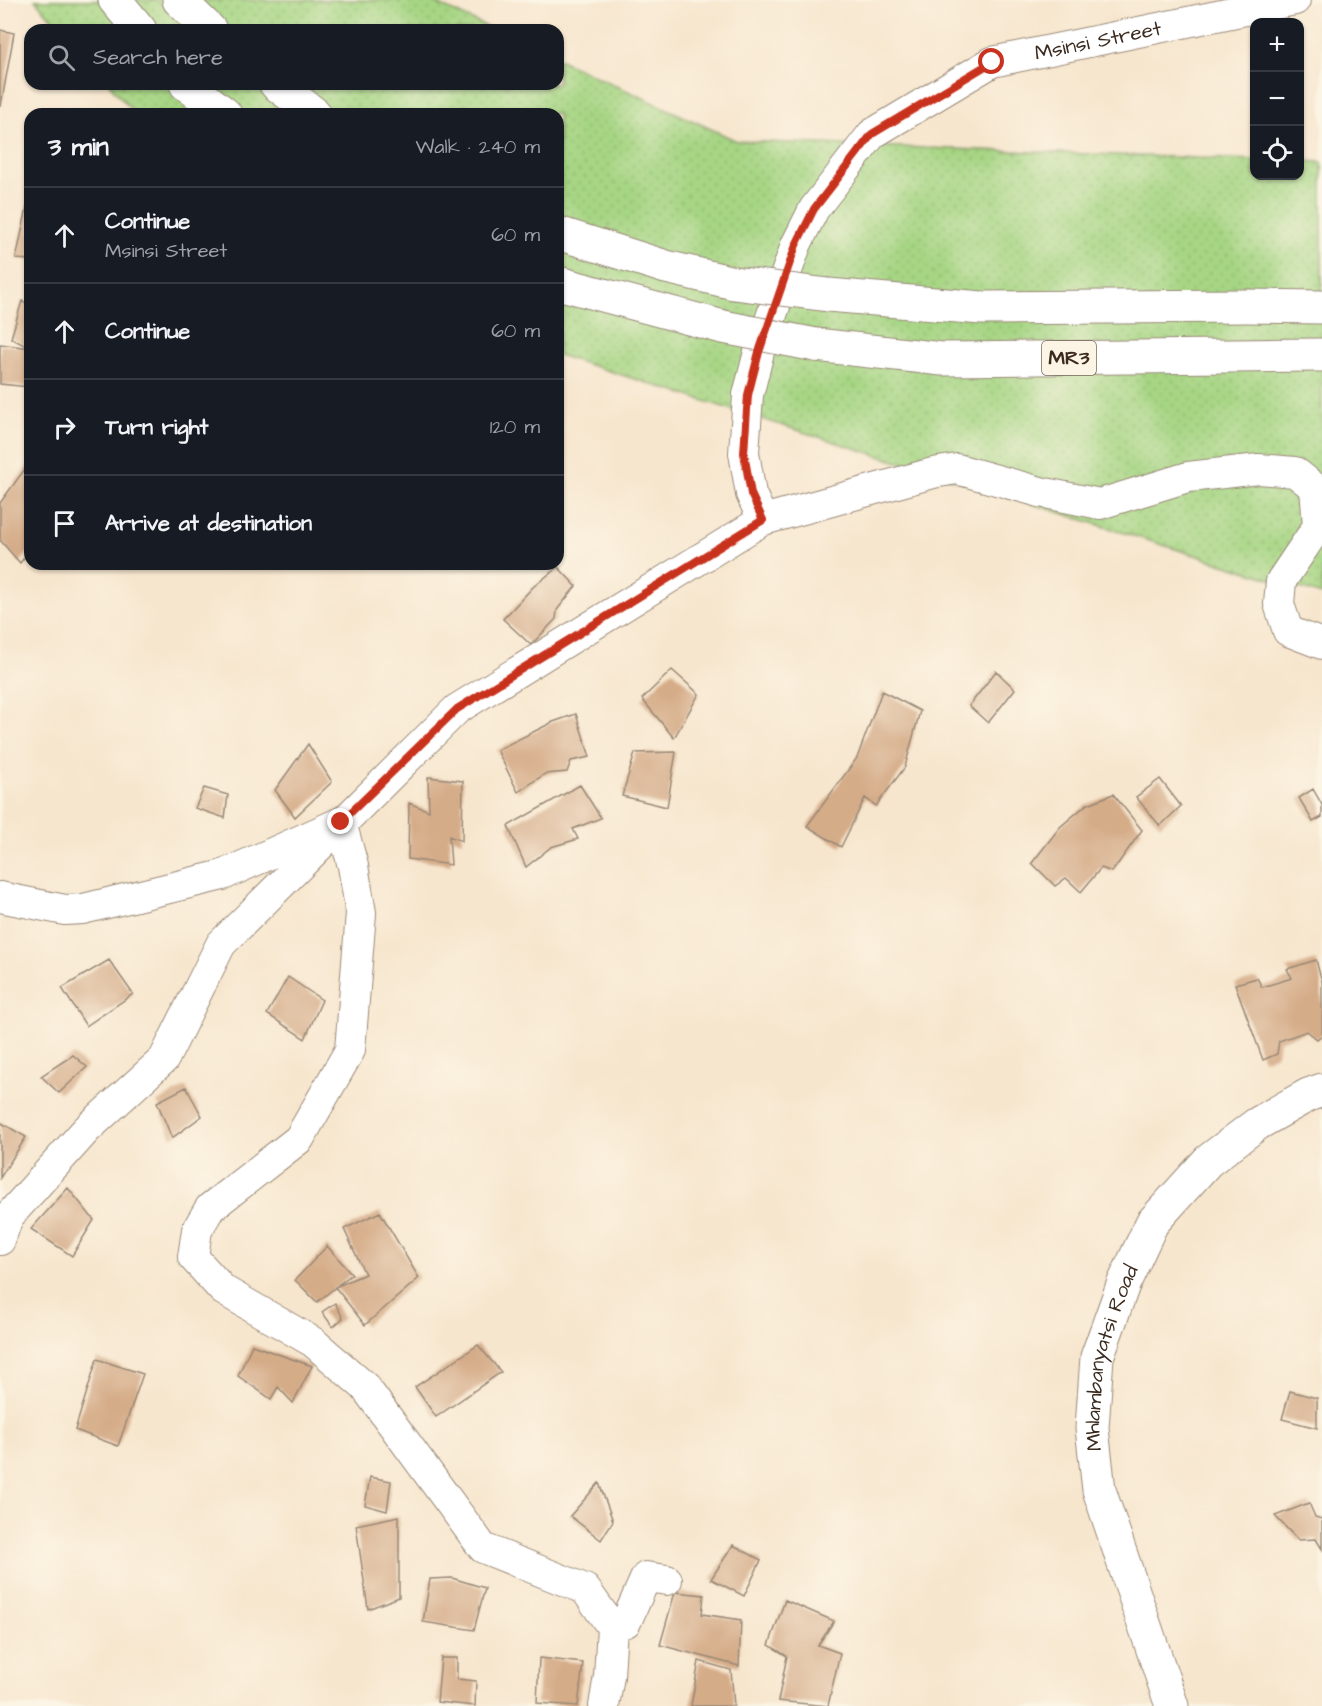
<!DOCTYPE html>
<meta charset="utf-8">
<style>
:root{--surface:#171b24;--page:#20242c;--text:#f1f3f6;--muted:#9ea1a6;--line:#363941}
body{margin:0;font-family:"Architects Daughter",sans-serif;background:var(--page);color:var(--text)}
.controls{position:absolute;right:18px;top:18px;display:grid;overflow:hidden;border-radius:12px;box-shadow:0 2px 4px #0004}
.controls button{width:54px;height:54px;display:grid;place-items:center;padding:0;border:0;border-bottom:2px solid var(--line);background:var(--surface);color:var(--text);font:30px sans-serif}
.stop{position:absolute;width:18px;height:18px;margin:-14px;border:4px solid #c8321e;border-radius:50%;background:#fff}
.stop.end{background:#c8321e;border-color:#fff;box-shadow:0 2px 6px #0008}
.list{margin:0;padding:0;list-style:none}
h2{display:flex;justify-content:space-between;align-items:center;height:78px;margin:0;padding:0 24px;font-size:26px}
h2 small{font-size:20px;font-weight:400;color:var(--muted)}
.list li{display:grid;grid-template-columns:39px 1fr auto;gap:18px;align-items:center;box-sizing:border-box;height:96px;padding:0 24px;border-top:2px solid var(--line)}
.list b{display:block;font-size:22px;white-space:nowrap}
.list p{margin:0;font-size:20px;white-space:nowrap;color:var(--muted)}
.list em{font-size:20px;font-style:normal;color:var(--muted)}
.icon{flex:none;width:33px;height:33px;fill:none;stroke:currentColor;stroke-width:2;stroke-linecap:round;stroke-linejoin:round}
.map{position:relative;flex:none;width:1322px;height:1706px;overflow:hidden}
.search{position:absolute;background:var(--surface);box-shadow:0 2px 4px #0004;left:24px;top:24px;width:540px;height:66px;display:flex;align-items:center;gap:15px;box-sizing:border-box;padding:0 21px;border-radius:18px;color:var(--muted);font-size:22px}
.panel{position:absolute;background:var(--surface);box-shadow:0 2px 4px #0004;left:24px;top:108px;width:540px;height:462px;border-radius:18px}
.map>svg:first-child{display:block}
.grass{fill:url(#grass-dots);stroke:#708050;stroke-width:1.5}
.building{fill:#d5ac88}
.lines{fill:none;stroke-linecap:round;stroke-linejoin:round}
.minor-casing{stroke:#998876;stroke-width:32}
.major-casing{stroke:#998876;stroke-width:35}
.highway-casing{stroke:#998876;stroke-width:35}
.minor{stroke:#fff;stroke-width:30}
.major{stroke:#fff;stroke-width:33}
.highway{stroke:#fff;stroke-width:33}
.highway-bridge-casing{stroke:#998876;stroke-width:35;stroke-linecap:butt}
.highway-bridge{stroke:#fff;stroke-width:33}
.route{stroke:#c8321e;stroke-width:8}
.labels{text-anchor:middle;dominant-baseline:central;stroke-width:5;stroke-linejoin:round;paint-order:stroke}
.shield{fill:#fcf5e5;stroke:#75675a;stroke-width:1.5}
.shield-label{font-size:20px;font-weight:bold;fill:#3b2a1e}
.street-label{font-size:21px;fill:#3b2a1e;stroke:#fcf5e5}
</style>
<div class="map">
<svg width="1322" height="1706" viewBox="0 0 1322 1706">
<defs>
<pattern id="grass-dots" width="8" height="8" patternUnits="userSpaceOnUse" patternTransform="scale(1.5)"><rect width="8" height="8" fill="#a6d583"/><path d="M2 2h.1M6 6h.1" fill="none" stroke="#90b771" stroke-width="1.8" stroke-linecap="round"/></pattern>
</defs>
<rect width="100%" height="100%" fill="#fcf5e5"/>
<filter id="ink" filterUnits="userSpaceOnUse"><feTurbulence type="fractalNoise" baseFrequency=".0167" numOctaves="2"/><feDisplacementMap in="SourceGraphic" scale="12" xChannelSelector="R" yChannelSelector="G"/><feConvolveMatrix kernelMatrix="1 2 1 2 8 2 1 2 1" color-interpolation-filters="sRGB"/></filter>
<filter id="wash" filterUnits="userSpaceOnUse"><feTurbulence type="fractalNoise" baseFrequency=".008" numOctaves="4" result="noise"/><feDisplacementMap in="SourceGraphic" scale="24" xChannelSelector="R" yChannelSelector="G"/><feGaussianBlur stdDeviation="1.35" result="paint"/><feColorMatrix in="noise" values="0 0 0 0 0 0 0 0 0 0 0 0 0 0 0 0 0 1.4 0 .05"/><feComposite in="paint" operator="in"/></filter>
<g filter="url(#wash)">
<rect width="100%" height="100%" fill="#f7e6ce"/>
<path class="grass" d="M 35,0 L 429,0 L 494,30 L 62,30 Z
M 558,59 L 737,141 L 1254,160 L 1254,176 L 1300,176 L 1300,161 L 1322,162 L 1322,595 L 558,355 L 558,114 L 135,114 L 109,84 L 558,84 Z"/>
<g id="blocks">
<path class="building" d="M 0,30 L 14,33 L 1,106 L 0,106 Z
M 29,198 L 30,198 L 30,260 L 16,259 Z
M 22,301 L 30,305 L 30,348 L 11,338 Z
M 0,344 L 30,348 L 29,387 L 0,384 Z
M 30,462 L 30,550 L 20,563 L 0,540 L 0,503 Z
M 558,567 L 576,586 L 557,610 L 556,619 L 531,645 L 503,619 L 533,587 Z
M 672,670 L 699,694 L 674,738 L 642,699 Z
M 996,671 L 1015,689 L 988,723 L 969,706 Z
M 882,691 L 920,711 L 905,767 L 876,806 L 865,798 L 841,847 L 807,826 L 857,758 Z
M 576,714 L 590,757 L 571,761 L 567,772 L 545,774 L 518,792 L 497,750 L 553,722 Z
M 308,744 L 332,782 L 295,817 L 275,790 Z
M 676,752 L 667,807 L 622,796 L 635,753 Z
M 428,777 L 463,781 L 462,841 L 449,836 L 451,865 L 408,859 L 409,803 L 429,811 Z
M 1160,779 L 1181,806 L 1160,826 L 1136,797 Z
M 580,785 L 601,818 L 573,829 L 578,839 L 551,847 L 526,867 L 508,826 Z
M 204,788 L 228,795 L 225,818 L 195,808 Z
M 1313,789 L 1322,805 L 1322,817 L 1313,822 L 1299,798 Z
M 1113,794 L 1142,830 L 1112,872 L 1101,868 L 1081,892 L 1066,878 L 1055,886 L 1032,863 L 1060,827 L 1086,805 Z
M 109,960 L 133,994 L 86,1026 L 62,988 Z
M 1316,960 L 1322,982 L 1322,1035 L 1317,1039 L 1307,1031 L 1279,1041 L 1277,1054 L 1263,1060 L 1235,984 L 1257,978 L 1262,987 L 1292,978 L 1287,969 Z
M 288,977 L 322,1000 L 305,1039 L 267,1014 Z
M 73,1055 L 87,1067 L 59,1093 L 41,1076 Z
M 186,1087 L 202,1116 L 172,1138 L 157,1102 Z
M 0,1122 L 26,1137 L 0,1178 Z
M 68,1188 L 94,1220 L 72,1256 L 31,1229 Z
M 380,1212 L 419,1278 L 365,1325 L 335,1287 L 365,1274 L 344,1229 Z
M 327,1246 L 352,1274 L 317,1302 L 295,1280 Z
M 335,1303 L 343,1318 L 333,1327 L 322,1312 Z
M 252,1345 L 312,1366 L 293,1403 L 278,1387 L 271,1399 L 238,1376 Z
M 478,1345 L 501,1372 L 436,1417 L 415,1387 Z
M 97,1359 L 143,1374 L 118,1446 L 75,1430 Z
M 1290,1391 L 1317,1398 L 1317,1428 L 1282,1419 Z
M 370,1477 L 391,1481 L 387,1511 L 365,1505 Z
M 599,1483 L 613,1521 L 601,1540 L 570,1516 Z
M 1309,1503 L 1315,1517 L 1322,1519 L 1322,1549 L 1316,1539 L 1298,1540 L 1275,1516 Z
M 399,1516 L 399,1597 L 368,1609 L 356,1525 Z
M 733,1545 L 761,1560 L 744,1596 L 711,1579 Z
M 452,1578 L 485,1588 L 474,1630 L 423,1622 L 430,1579 Z
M 675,1592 L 704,1595 L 702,1614 L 741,1620 L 739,1666 L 660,1645 Z
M 785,1600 L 834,1621 L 818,1645 L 840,1653 L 828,1706 L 778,1701 L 787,1656 L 769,1645 Z
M 441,1658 L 457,1658 L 457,1679 L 476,1681 L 475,1706 L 437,1702 Z
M 539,1658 L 583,1663 L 578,1706 L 537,1703 Z
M 699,1661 L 731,1670 L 734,1706 L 691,1706 Z"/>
</g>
</g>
<g filter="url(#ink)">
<use href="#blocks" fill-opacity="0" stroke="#998876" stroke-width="1.5"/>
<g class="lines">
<defs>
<g id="minor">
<path id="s1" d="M 763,520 L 751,494 L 744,453 L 748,395 L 759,352 L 796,245 L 814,209 L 872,134 L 992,62 L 1295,0"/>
<path d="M 0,897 L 65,910 L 83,909 L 223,875 L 341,822 L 353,866 L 361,913 L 350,1050 L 299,1139 L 210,1208 L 197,1230 L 193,1257 L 223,1290 L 313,1342 L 365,1387 L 483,1548 L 585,1589 L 612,1627 L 609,1676 L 604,1706"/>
<path d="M 0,1240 L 8,1217 L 87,1129 L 164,1059 L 221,944 L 457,709 L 763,520 L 933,473 L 957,469 L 1040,492 L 1100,504 L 1188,477 L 1259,469 L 1295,472 L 1315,488 L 1318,526 L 1281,581 L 1279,604 L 1288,631 L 1322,644"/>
<path d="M 612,1627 L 626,1622 L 646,1577 L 667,1580"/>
</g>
<g id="major">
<path id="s2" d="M 1172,1706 L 1099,1490 L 1092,1428 L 1097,1357 L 1123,1285 L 1152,1223 L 1208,1161 L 1257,1124 L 1308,1095 L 1322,1090"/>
</g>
<path id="highway" d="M 115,0 L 140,30
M 179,0 L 210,30
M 186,84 L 225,114
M 276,84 L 315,114
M 558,233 L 666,267 L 734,283
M 558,283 L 723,327
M 828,295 L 982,308 L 1246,306 L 1322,307
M 816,345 L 942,359 L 1322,355"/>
</defs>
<use href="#minor" class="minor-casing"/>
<use href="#major" class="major-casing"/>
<use href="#highway" class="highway-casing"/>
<use href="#minor" class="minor"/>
<use href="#major" class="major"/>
<use href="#highway" class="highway"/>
<defs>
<path id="highway-bridge" d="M 734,283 L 828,295
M 723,327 L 816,345"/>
</defs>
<use href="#highway-bridge" class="highway-bridge-casing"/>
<use href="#highway-bridge" class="highway-bridge"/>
</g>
</g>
<g class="lines" filter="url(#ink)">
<path class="route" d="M 341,822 L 457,709 L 763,520 L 751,494 L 744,453 L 748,395 L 759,352 L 796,245 L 814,209 L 872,134 L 992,62"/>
</g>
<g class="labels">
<rect class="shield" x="1042" y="341" width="54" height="34" rx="4.5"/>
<g class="shield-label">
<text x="1069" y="358">MR3</text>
</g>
<g class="street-label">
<text stroke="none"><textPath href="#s1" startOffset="669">Msinsi Street</textPath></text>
<text stroke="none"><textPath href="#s2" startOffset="363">Mhlambanyatsi Road</textPath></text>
</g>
</g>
</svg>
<div class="controls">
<button>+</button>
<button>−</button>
<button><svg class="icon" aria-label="locate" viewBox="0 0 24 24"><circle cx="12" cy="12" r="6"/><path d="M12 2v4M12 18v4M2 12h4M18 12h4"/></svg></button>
</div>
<div class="stop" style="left:992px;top:62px"></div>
<div class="stop end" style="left:341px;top:822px"></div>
<div class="search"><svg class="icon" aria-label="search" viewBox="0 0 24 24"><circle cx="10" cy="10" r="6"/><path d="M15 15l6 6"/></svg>Search here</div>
<section class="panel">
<h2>3 min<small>Walk · 240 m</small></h2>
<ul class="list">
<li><svg class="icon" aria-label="ahead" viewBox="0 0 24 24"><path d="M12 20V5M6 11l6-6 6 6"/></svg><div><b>Continue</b><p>Msinsi Street</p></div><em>60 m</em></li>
<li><svg class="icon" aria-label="ahead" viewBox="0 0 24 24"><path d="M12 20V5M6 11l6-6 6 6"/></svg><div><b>Continue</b></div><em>60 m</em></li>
<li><svg class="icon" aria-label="right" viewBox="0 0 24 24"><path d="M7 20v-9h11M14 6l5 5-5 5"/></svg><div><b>Turn right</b></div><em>120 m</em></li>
<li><svg class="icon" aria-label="arrive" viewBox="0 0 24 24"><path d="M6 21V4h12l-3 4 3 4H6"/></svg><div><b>Arrive at destination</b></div></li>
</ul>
</section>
</div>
